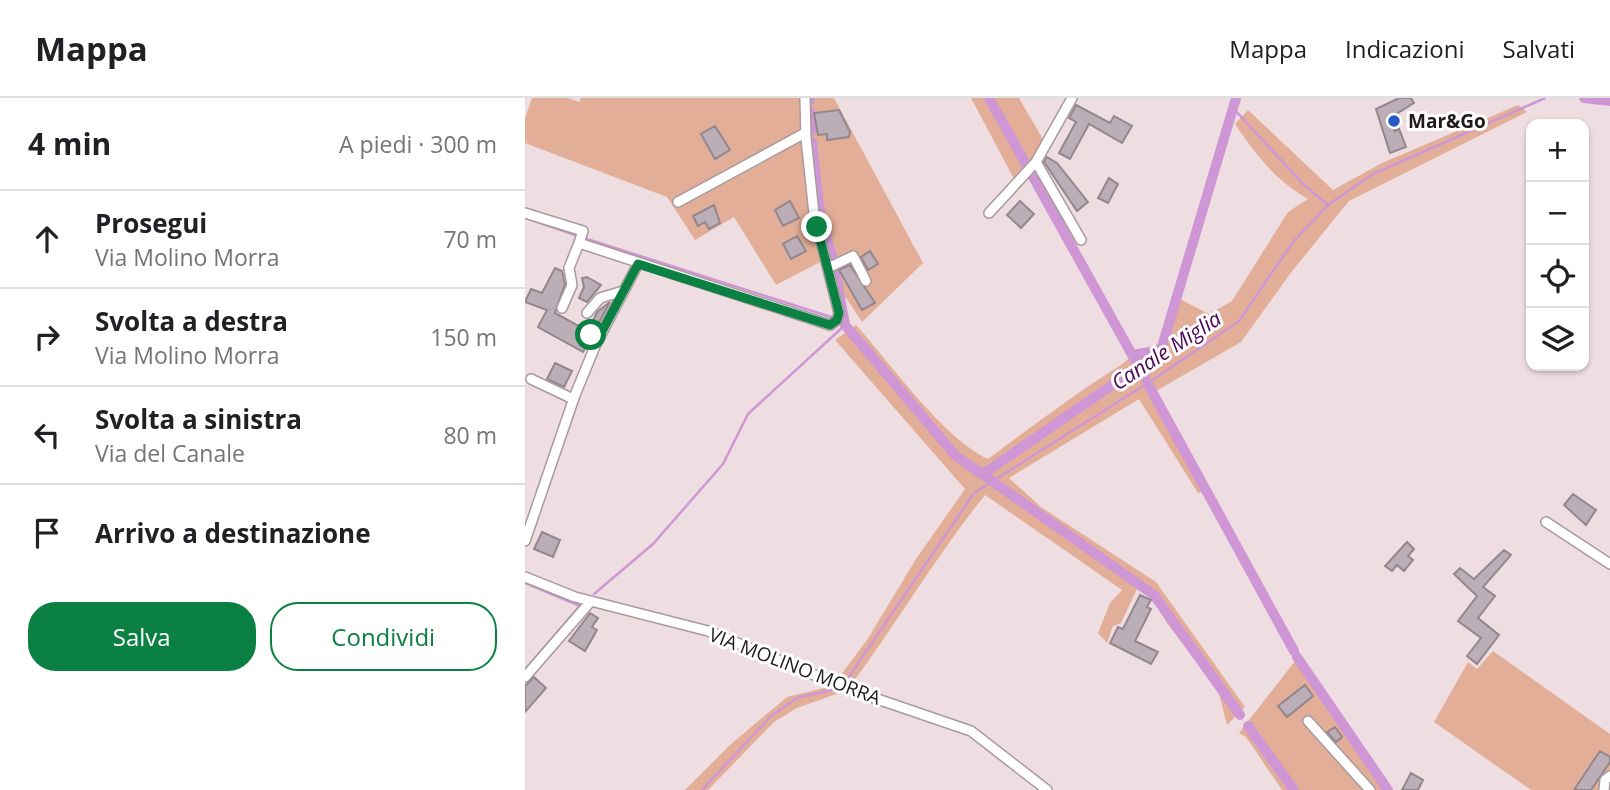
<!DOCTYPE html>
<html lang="it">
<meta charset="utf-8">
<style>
:root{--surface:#fff;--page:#f2f2f2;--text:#202124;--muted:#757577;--line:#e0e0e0;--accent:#0b8043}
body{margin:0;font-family:"Open Sans",sans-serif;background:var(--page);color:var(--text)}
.controls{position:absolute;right:21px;top:21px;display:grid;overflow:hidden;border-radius:14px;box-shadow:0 2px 5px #0004}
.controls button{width:63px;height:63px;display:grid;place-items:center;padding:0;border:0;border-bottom:2px solid var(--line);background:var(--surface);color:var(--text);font:35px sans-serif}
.stop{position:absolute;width:21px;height:21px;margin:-16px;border:5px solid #0b8043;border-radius:50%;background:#fff}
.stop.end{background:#0b8043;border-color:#fff;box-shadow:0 2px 7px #0008}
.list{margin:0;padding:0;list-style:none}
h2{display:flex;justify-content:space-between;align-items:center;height:91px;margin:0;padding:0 28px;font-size:30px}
h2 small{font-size:23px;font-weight:400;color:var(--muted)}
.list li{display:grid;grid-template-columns:46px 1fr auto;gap:21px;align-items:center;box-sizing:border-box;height:98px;padding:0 28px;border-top:2px solid var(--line)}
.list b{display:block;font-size:26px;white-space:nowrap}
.list p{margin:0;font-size:23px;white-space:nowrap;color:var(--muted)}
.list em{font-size:23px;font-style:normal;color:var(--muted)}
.actions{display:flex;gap:14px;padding:21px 28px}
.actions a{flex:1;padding:16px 0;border:2px solid var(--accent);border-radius:28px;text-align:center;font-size:24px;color:var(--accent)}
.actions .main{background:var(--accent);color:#fff}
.icon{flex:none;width:38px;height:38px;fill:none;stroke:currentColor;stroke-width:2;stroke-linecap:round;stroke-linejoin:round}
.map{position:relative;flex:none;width:1085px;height:692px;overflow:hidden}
header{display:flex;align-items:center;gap:42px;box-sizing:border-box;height:98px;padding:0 35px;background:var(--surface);border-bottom:2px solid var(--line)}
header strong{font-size:33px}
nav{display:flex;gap:38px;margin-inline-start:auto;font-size:24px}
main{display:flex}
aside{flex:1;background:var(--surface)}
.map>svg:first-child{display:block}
.green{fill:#e3ae98}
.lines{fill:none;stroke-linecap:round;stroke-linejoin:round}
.stream{stroke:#cf96d6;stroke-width:2.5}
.canal{stroke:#cf96d6;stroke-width:10}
.building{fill:#bcaeb6;stroke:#93868d;stroke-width:2}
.minor-casing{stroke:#a99a9d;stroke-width:12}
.minor{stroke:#fff;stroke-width:9}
.route{stroke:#0b8043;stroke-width:9}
.poi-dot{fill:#265ac7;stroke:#fff;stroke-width:2.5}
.labels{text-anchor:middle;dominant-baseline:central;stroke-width:6;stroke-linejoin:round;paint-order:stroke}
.poi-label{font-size:19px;font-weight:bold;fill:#201a1b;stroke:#fff;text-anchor:start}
.street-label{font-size:19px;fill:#201a1b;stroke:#fff}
.water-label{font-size:21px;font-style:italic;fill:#4f0658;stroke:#fff}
</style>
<header>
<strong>Mappa</strong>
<nav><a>Mappa</a><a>Indicazioni</a><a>Salvati</a></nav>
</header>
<main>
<aside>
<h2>4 min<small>A piedi · 300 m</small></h2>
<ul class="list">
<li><svg class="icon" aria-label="ahead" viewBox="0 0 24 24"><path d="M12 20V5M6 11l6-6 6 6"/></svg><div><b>Prosegui</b><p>Via Molino Morra</p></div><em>70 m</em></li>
<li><svg class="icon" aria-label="right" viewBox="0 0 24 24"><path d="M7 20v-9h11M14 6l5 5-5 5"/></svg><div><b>Svolta a destra</b><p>Via Molino Morra</p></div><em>150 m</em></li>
<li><svg class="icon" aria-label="left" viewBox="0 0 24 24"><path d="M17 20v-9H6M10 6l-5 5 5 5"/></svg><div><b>Svolta a sinistra</b><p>Via del Canale</p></div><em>80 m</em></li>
<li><svg class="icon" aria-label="arrive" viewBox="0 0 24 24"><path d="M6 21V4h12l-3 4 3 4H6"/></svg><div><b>Arrivo a destinazione</b></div></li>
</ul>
<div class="actions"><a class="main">Salva</a><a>Condividi</a></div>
</aside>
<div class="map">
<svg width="1085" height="692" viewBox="0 0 1085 692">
<rect width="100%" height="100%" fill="#efdee1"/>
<path class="green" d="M 7,0 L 43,0 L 54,4 L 56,0 L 309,0 L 398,165 L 337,224 L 297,163 L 251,187 L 209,119 L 170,142 L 142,99 L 0,45 L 0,20 Z
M 446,0 L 494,0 L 519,43 L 510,61 L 489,81 Z
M 993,7 L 1002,14 L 824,103 L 768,172 L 716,244 L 631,293 L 685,391 L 673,395 L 614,301 L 484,380 L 516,409 L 631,484 L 720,609 L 702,627 L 693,592 L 642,525 L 626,498 L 612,491 L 596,525 L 588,528 L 582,545 L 573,535 L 585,505 L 597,492 L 460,397 C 411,458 372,525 326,587 L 312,582 L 342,542 L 391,461 L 440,391 L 310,242 L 331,227 C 365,265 418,340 463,361 C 504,331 544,300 588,272 C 609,259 607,254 634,246 L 647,197 L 684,216 L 707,203 L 763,114 L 783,101 C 750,82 731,57 710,26 L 723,12 L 808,92 L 857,65 Z
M 968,553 L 1085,636 L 1085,692 L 1006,692 L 909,624 L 943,564 L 952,571 Z
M 770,563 L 861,692 L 757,692 L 721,639 L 714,635 Z
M 307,588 L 317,594 L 272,610 L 249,624 L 183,692 L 160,692 L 205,647 L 262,599 Z"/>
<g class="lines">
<path class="stream" d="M 708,10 L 779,87 L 803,107
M 0,120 L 53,138
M 59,140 L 306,219
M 0,485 L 55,508
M 69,496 L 128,446 L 198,366 L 223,316 L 320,227
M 0,572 L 58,504
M 321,583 L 449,395 L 632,279 L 714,223 L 768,144 L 803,107 L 848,76 L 1020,0
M 177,692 L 246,618 L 272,600 L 310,591"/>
<path class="canal" d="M 285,0 L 285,2
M 464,0 L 620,280
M 1059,0 L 1085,3
M 285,13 L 286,33
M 287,44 L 296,123
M 298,131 L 309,163
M 310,171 L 320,227 L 430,357 L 629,497 L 715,617
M 607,257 L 636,252 L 711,0
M 624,288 L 769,553
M 452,374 L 461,374 L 606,274
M 772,559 L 863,692
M 723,628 L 769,692"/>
</g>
<path class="building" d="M 874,0 L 886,0 L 889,5 L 865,20 L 870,33 L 874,31 L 881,49 L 865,55 L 851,11 Z
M 551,7 L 585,25 L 589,18 L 607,28 L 597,45 L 564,26 L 545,61 L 534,55 L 551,24 L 544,20 Z
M 314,12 L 325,34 L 324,39 L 302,42 L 302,36 L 293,37 L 289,15 Z
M 190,28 L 205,52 L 190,61 L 176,36 Z
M 522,59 L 532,65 L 563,104 L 552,113 L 519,64 Z
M 584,80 L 593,86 L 583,105 L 573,100 Z
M 265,103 L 274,120 L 258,128 L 250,112 Z
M 495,103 L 509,116 L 496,130 L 482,117 Z
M 189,107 L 195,125 L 184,131 L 180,124 L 173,128 L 168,118 Z
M 272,138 L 281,153 L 266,161 L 258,146 Z
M 345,153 L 353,166 L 343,172 L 336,159 Z
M 325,167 L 350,205 L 337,212 L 314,172 Z
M 30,170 L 37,173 L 40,186 L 30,215 L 54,228 L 55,239 L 64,244 L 58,254 L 13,229 L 22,212 L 0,204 L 6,191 L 17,195 Z
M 62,179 L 76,187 L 62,204 L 54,200 L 59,189 L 57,180 Z
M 85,204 L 71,230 L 67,225 L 72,214 Z
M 30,265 L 47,273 L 39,289 L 22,281 Z
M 1048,396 L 1071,412 L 1061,427 L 1039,407 Z
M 17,434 L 35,442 L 28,459 L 9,451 Z
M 882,444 L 889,451 L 883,458 L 888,462 L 879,473 L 872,467 L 867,473 L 860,468 Z
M 979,452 L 986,457 L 958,489 L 970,498 L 953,520 L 974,537 L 952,566 L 942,558 L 956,540 L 933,523 L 952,498 L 929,476 L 935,470 L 949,481 Z
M 615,497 L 626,502 L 622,509 L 626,511 L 610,543 L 633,554 L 626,566 L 585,545 L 593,529 L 598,531 Z
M 65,515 L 73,520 L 67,529 L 72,532 L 60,553 L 44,543 Z
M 9,579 L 21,590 L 0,614 L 0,588 Z
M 780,587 L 788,598 L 762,619 L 753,608 Z
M 810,629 L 817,639 L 811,644 L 802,634 Z
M 1075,653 L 1085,659 L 1085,664 L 1066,692 L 1049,692 Z
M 886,675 L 898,682 L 893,692 L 877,692 Z"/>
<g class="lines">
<defs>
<path id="minor" d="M 511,64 L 556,142
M 153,104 L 280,35
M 0,115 L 58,133 L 54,145 L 305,227 L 312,222 L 314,215 L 289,116 L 281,40 L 280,0
M 464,115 L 511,64 L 547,0
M 303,170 L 328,158 L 341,183
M 37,210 L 47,187 L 44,170 L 54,145
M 62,215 L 75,200 L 98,193
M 61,229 L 72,243
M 6,281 L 48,301
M 1021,424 L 1085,466
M 0,443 L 50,297 L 71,246 L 113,166
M 0,479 L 50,499 L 183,533 L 323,591 L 446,633 L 522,692
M 0,579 L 66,503
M 783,623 L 845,692
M 1079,692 L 1080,682 L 1085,678"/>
</defs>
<use href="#minor" class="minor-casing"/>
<use href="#minor" class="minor"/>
</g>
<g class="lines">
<path class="route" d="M 66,237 L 72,243 L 113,166 L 305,227 L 312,222 L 314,215 L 292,129"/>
</g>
<circle class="poi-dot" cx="869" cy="23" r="7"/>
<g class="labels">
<g class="poi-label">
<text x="883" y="23">Mar&amp;Go</text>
</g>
<g class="street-label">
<text transform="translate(270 568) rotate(21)">VIA MOLINO MORRA</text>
</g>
<g class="water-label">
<text transform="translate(641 252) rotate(-33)">Canale Miglia</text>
</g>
</g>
</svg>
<div class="controls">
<button>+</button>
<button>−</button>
<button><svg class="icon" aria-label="locate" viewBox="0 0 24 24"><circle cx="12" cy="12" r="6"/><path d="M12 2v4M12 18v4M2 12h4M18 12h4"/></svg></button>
<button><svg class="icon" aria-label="layers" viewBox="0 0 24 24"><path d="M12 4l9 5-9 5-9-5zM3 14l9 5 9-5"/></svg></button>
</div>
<div class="stop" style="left:66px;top:237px"></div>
<div class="stop end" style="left:292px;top:129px"></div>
</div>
</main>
